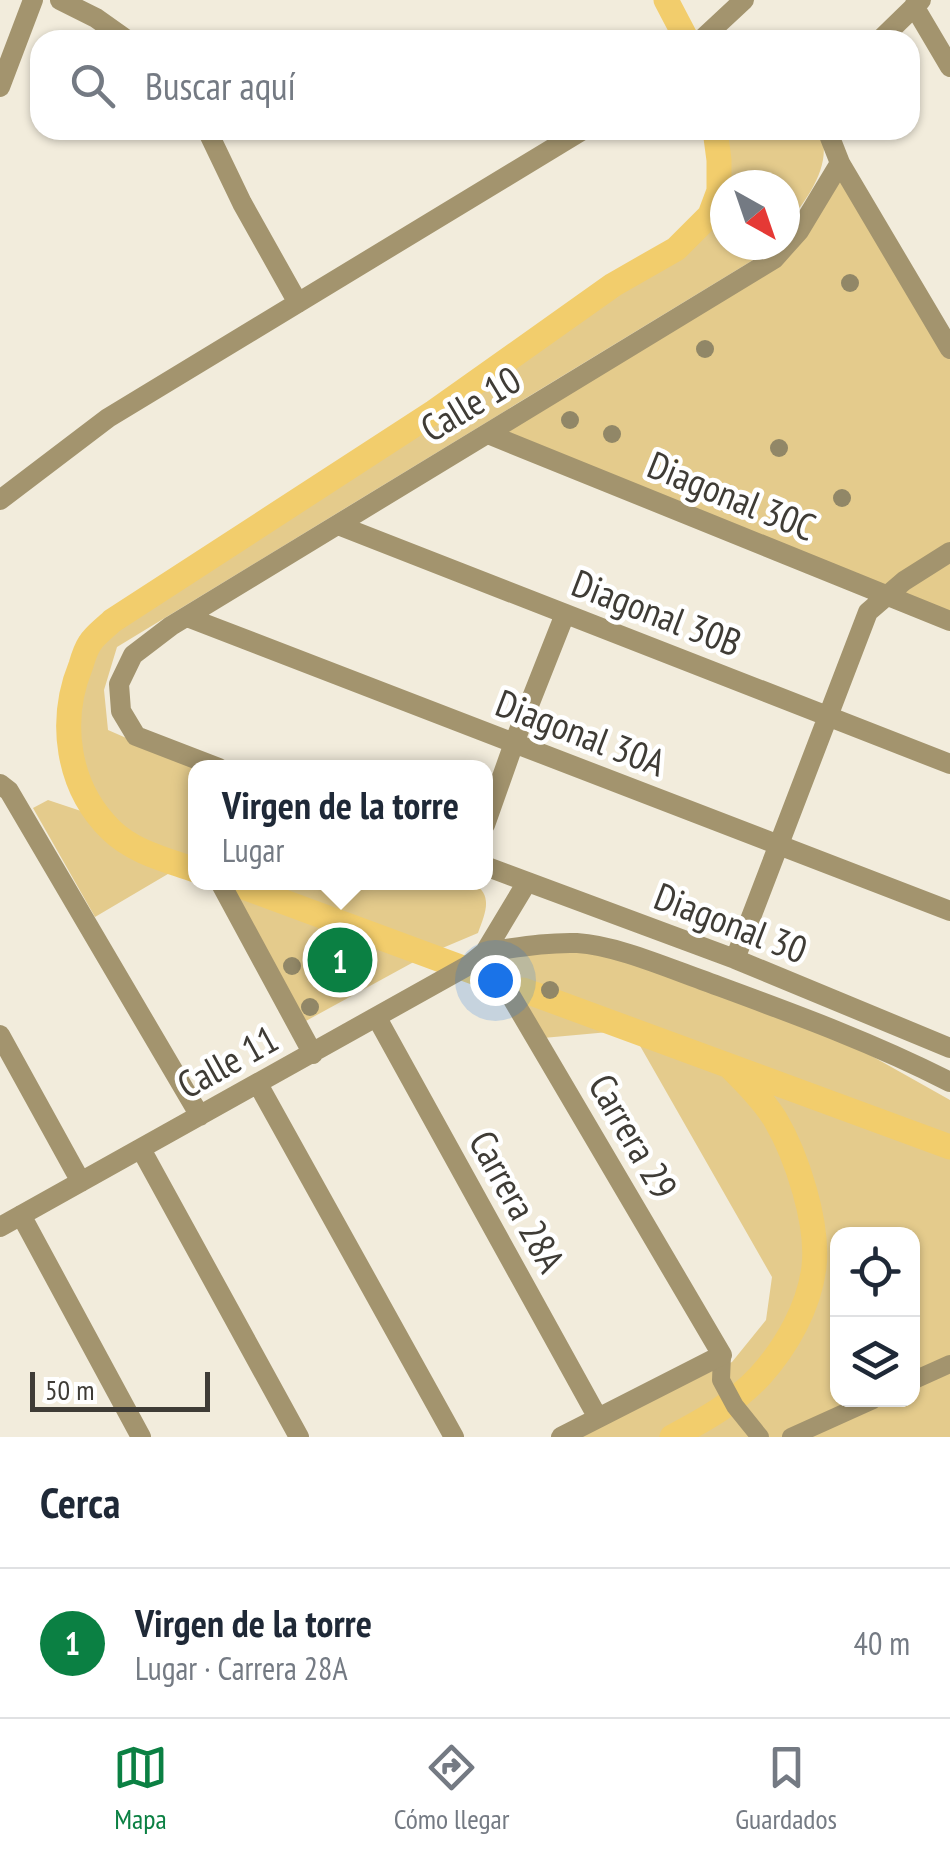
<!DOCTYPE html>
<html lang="es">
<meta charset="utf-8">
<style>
:root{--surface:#fff;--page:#f2f2f3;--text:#1f2937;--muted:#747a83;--line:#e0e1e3;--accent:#0b8043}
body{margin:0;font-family:"PT Sans Narrow",sans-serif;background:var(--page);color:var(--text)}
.controls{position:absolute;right:30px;bottom:30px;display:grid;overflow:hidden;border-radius:20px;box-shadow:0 2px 8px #0004}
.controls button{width:90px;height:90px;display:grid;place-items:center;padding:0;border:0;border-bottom:2px solid var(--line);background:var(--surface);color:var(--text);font:50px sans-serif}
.compass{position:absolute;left:710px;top:170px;width:90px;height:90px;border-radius:50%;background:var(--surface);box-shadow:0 2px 8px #0004;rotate:140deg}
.scale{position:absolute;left:30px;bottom:25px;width:180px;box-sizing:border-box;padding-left:10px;border:5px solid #3f3c36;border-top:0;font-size:28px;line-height:35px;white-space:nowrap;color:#3f3c36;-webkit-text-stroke:8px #fff;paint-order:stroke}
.you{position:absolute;left:495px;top:980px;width:35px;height:35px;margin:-25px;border:8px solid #fff;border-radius:50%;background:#1a73e8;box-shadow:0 0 0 15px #1a73e833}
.badge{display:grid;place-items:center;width:65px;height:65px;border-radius:50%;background:var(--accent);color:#fff;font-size:32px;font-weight:700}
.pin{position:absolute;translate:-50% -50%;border:5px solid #fff;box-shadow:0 2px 10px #0006}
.popup{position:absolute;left:188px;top:760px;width:305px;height:130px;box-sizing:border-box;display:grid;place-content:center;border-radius:20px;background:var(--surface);filter:drop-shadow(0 2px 8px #0005);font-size:32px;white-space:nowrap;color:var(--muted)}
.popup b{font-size:38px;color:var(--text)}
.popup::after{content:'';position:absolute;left:50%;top:100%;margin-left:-20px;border:20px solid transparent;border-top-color:var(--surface)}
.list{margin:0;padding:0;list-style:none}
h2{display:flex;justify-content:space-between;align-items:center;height:130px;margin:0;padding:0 40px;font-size:42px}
h2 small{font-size:32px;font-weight:400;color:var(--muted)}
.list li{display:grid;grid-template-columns:65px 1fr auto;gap:30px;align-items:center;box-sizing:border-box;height:150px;padding:0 40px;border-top:2px solid var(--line)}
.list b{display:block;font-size:38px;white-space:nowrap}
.list p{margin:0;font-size:32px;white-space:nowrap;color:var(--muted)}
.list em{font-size:32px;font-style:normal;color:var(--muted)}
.icon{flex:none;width:55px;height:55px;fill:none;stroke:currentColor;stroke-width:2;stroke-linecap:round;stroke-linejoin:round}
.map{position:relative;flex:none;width:950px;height:1437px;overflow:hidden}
.search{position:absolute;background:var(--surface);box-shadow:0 2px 8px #0004;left:30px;right:30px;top:30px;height:110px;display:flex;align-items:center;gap:25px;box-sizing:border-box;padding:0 35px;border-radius:30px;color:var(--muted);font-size:38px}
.sheet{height:280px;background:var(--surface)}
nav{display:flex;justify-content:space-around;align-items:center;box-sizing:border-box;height:140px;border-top:2px solid var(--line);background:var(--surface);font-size:28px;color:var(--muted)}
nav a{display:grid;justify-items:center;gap:5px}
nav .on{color:var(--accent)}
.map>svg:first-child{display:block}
.green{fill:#e4cb8c;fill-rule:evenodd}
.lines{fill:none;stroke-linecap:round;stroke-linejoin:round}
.canal{stroke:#f2cd6c;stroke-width:25}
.building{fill:#bab4a5}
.pedestrian{stroke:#a3946e;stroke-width:18}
.minor{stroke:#a3946e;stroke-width:20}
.tree{fill:#918767}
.labels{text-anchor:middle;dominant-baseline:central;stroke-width:9;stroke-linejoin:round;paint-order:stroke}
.street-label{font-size:38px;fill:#3f3c36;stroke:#fff}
</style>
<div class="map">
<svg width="950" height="1437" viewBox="0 0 950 1437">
<rect width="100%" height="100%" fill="#f2ecdc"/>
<path class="green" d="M 721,130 L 820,130 C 834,164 807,200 785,226 L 785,185 L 725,185 L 725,245 L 769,245 L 758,257 L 117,647 L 104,690 L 108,730 L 195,768 L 195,869 L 158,856 L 175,864 L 173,871 L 95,917 L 33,808 L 48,800 L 102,818 L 83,793 L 69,737 L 68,715 L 72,691 L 90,644 L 112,622 C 219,554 328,488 433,418 C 488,382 540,340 593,301 C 631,273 681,256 710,217 C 730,190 725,161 721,130 Z
M 840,163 L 950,349 L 950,621 L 488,434 L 774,259 Z
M 234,883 L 473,883 C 494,895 485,914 478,933 L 433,952 Z
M 228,890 L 421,958 L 304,1022 Z
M 580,943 L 829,1032 L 950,1100 L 950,1437 L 564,1437 L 732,1362 L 766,1320 L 772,1277 L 631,1030 L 543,1038 L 486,953 ZM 838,1234 L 912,1234 L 912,1400 L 838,1400 Z"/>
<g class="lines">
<path class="canal" d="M 666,0 L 687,40
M 195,870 C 167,860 133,852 111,830 C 67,787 58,721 81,665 C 83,658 86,649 90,643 C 95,635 105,628 112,621 L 434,412 L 613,285 L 676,249 L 710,215 L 719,191 L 719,160 L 715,130
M 230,882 L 490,978
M 523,990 L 950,1147
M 672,1437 C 704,1420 735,1403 760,1376 C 787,1346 809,1307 814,1267 C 819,1224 797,1156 775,1119 C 763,1100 746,1083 730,1067"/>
</g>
<path class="building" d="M323 960a15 15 0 1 1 30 0a15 15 0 1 1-30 0Z"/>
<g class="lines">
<path class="pedestrian" d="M 722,1355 L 721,1380 L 735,1406 L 760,1437
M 912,1381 L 950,1364
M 791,1437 L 873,1400"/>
<path class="minor" d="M 60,0 L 96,18 L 127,40
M 914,6 L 950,67
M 701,40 L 744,0
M 880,40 L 921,0
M 0,87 L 33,0
M 207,130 L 242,203 L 298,303
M 827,130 L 840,163 L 950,349
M 488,434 L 950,621
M 0,500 L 108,418 L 583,130
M 338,525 L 950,764
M 187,617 L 950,911
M 219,768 L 136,736 L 121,711 L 119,684 L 133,655 L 171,626 L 774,259 L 799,231 L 840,163
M 0,784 L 9,791 L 200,1116
M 485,825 L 514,743 L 565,614
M 485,866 L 735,959 L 950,1048
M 221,884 L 313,1054
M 485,952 L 722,1355 L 561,1437
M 485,952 C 515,948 546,942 577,943 C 614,945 666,967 702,980 C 786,1011 870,1041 950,1082
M 735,959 L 868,612 L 904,581 L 950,552
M 377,1018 L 598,1418
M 0,1035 L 81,1182
M 258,1084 L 454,1437
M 141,1149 L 299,1437
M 21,1215 L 141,1437
M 0,1227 L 469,965 L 485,952 L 527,882"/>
</g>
<g class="tree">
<circle cx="850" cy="283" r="9"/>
<circle cx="705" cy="349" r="9"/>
<circle cx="570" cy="420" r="9"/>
<circle cx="612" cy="434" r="9"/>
<circle cx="779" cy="448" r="9"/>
<circle cx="682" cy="481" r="9"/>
<circle cx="842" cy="498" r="9"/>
<circle cx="292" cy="966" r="9"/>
<circle cx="550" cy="990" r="9"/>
<circle cx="310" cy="1007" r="9"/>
</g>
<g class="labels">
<g class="street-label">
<text transform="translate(470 403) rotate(-31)">Calle 10</text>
<text transform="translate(732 495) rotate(22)">Diagonal 30C</text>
<text transform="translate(657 612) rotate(21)">Diagonal 30B</text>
<text transform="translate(581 732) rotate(21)">Diagonal 30A</text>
<text transform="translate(731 922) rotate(21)">Diagonal 30</text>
<text transform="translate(227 1061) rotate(-29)">Calle 11</text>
<text transform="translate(634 1136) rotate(60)">Carrera 29</text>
<text transform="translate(518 1201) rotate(61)">Carrera 28A</text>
</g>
</g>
</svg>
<div class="controls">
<button><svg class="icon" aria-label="locate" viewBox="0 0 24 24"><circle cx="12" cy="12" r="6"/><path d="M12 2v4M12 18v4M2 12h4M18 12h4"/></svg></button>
<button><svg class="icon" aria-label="layers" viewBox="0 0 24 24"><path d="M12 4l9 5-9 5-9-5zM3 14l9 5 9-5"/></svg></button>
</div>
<svg class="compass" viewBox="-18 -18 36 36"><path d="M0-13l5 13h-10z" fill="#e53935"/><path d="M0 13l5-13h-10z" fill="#747a83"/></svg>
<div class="scale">50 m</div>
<div class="you"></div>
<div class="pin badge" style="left:340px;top:960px">1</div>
<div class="popup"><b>Virgen de la torre</b>Lugar</div>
<div class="search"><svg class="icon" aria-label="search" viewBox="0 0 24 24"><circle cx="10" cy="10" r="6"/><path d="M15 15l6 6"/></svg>Buscar aquí</div>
</div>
<section class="sheet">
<h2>Cerca<small></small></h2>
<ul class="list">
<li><span class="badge">1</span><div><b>Virgen de la torre</b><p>Lugar · Carrera 28A</p></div><em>40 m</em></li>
</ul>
</section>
<nav>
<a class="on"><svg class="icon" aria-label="map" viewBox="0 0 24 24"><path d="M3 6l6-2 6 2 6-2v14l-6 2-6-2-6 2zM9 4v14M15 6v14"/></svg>Mapa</a>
<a><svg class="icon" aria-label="directions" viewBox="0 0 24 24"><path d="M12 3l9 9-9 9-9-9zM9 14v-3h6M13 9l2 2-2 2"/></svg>Cómo llegar</a>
<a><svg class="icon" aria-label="saved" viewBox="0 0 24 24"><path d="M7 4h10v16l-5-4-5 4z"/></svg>Guardados</a>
</nav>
